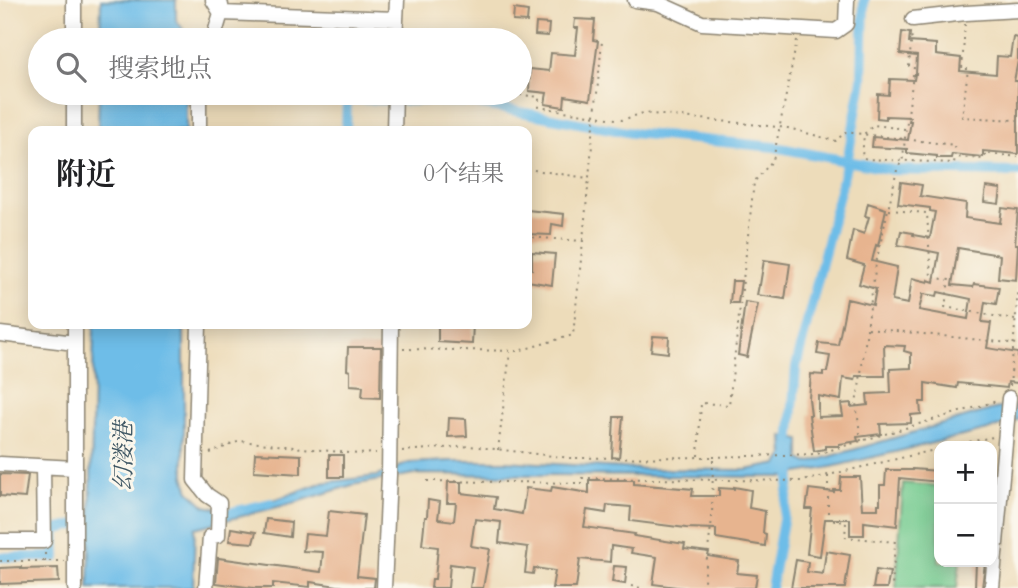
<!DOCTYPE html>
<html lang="zh">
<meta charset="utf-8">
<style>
:root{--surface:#fff;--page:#f6f6f6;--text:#202124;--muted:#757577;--line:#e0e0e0}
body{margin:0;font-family:Cardo,"Noto Serif SC",serif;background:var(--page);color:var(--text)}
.controls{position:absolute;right:21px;bottom:21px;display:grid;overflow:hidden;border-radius:14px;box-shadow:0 4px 18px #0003}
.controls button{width:63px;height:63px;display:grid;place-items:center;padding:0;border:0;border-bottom:2px solid var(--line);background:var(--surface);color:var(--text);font:35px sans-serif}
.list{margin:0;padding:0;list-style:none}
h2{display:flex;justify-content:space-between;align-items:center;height:91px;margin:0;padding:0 28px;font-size:30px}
h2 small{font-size:23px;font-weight:400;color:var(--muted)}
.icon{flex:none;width:38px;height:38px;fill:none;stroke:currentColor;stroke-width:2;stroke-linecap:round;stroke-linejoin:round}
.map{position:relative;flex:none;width:1018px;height:588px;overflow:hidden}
.search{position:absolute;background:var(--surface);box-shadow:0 4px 18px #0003;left:28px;top:28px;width:504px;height:77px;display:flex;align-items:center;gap:18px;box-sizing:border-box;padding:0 24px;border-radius:38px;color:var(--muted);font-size:26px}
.panel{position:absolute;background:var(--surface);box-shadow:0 4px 18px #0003;left:28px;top:126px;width:504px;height:203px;border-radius:14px}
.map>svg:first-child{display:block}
.green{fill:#74cb90;stroke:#507b5e;stroke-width:2}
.water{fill:#6ebde8;stroke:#4c748a;stroke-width:2}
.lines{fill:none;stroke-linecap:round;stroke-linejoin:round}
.canal{stroke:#6ebde8;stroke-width:10}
.building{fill:#e7b48f;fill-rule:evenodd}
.minor-casing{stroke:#8c8472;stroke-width:17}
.path{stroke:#8c8472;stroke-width:2;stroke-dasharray:2 5;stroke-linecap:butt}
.minor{stroke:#fff;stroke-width:14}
.labels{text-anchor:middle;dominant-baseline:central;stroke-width:6;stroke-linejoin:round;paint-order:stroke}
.water-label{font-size:23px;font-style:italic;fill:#3f5764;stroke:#fbf7ec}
</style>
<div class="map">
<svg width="1018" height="588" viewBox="0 0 1018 588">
<rect width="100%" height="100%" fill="#fbf7ec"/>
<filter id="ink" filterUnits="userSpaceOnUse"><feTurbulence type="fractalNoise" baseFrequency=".0143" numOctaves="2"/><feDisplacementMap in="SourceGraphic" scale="14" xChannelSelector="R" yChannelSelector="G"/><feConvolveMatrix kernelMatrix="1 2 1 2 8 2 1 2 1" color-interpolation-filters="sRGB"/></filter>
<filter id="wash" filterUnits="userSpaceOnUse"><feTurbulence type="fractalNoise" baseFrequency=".00686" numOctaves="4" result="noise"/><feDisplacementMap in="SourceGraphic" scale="28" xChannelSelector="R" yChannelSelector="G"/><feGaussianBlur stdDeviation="1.57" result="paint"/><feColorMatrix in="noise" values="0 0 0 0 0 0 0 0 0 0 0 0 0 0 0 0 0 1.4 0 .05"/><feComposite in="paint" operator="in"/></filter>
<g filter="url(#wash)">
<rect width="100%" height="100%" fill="#eddcba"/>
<path class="green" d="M 903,483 L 939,486 L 939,562 L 960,562 L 957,588 L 896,588 Z"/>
<path class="water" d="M 101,0 L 176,0 L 176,20 L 183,29 L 183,40 L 100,40 Z
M 99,93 L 186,93 L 186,131 L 98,131 Z
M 94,324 L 184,324 L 184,476 L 189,491 L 205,506 L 238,513 L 321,483 L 377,476 L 409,463 L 450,461 L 505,461 L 639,469 L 746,470 L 778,464 L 784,455 L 783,436 L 800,440 L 800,459 L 808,463 L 994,409 L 1018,405 L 1018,420 L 988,430 L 827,468 L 797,473 L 794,477 L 414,474 L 352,485 L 297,502 L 195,528 L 193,588 L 89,588 Z"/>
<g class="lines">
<path class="canal" d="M 346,131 L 347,99 L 468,102 L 632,133 L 775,147 L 893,170 L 1018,172
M 219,515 L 271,503
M 0,557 L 56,557 L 55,530 L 75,525 L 102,525
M 771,588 L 792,470 L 790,446 L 796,367 L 847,162 L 862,80 L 864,0"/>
</g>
<g id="blocks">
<path class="building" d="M 514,9 L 528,11 L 527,22 L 513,21 Z
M 575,19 L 595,20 L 593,40 L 598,41 L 590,100 L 565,96 L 564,107 L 545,104 L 547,93 L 529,91 L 530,69 L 549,71 L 551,53 L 575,55 L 578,28 L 574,28 Z
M 536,23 L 549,24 L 548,36 L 535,35 Z
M 902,32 L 910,33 L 909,42 L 936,44 L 936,55 L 961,58 L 960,71 L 996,74 L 997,56 L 1010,57 L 1013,37 L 1018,38 L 1018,61 L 1014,81 L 1018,81 L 1018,154 L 983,151 L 983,157 L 952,154 L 951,158 L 937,158 L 937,156 L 907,153 L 907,149 L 872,147 L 873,137 L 908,140 L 911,121 L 909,121 L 910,117 L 886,116 L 886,119 L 877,118 L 878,94 L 889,95 L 890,79 L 914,80 L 915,74 L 916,74 L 917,56 L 900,54 Z
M 901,182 L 922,185 L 920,196 L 966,203 L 965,218 L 1000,223 L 1002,208 L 1018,210 L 1015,244 L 1018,244 L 1016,280 L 998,278 L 1000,255 L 958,248 L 952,285 L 973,287 L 974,284 L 999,287 L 996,304 L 985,302 L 982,322 L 991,323 L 987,348 L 1018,353 L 1018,383 L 1008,382 L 1007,388 L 958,383 L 957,388 L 925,383 L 925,402 L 920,402 L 921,414 L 911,415 L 911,423 L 880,424 L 881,434 L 857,437 L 858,441 L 839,444 L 839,446 L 825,446 L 825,449 L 814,451 L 809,415 L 811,415 L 809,399 L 811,374 L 823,375 L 823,372 L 827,372 L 830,356 L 817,354 L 819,343 L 838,345 L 847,299 L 873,305 L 876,289 L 859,284 L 864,265 L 847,260 L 853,230 L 864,234 L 869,217 L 865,216 L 868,203 L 886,209 L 878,246 L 876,245 L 872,261 L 897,267 L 892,301 L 908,304 L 912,278 L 928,282 L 928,280 L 934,282 L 939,253 L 898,245 L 901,231 L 913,233 L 913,235 L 930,238 L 935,212 L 930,211 L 930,208 L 898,204 ZM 938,292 L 971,299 L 968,319 L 919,310 L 923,294 L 937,296 ZM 884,345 L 905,346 L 904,351 L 911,353 L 911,368 L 890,369 L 891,393 L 867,394 L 868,405 L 851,407 L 851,403 L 841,404 L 843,416 L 818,417 L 818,396 L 841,400 L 843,378 L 855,380 L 856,376 L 885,376 Z
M 986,187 L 1001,189 L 999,204 L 984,202 Z
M 527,210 L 564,214 L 563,226 L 552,224 L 551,235 L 527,234 Z
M 532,252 L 555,254 L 552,285 L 527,281 L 527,268 L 532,269 Z
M 764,260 L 790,264 L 785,299 L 757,295 L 759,285 L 760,285 Z
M 732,281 L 741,281 L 738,303 L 730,303 Z
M 745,302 L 758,304 L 747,357 L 738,355 Z
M 438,324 L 473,324 L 472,344 L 438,342 Z
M 653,336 L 669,337 L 668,353 L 651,351 Z
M 348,347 L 381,347 L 380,398 L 362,397 L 363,386 L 350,385 L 350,371 L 347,370 Z
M 614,417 L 623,417 L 619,458 L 612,457 Z
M 449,418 L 466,419 L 467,436 L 448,437 Z
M 255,453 L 301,455 L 301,474 L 254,471 Z
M 329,455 L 343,455 L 343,477 L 329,477 Z
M 912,469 L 939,471 L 939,482 L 900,478 L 897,526 L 864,522 L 864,535 L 850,535 L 850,519 L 825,519 L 820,556 L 807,554 L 812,509 L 806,509 L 809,489 L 834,492 L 834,490 L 840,490 L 841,477 L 860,477 L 862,509 L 878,509 L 878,504 L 880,504 L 880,485 L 885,485 L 886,470 L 912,470 Z
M 0,474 L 28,475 L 25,498 L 0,496 Z
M 589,480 L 634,480 L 634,484 L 693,489 L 692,496 L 719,496 L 719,488 L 734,489 L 734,487 L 751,490 L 749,508 L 765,511 L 763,533 L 766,534 L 765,546 L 716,538 L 716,529 L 686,528 L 630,521 L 631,507 L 607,505 L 606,513 L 587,510 L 584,527 L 635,534 L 634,536 L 685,544 L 684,549 L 709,552 L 708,556 L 739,561 L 737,573 L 757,575 L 755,588 L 684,588 L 653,584 L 657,557 L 631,553 L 632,549 L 611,546 L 610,562 L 580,559 L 576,588 L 552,588 L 555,571 L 534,568 L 533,574 L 525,573 L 528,547 L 499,543 L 501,522 L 475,519 L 471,546 L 490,549 L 483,588 L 470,588 L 473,567 L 450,564 L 448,588 L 431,588 L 432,579 L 435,579 L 438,547 L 422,545 L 425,517 L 427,517 L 428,500 L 440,502 L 438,519 L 454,521 L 456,503 L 447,503 L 448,482 L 461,482 L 461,493 L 496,497 L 494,509 L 522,514 L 526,488 L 551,491 L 552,487 L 589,493 Z
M 329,511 L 364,515 L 357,576 L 375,578 L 374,588 L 351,588 L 310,582 L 310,587 L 273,583 L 273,588 L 254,588 L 216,583 L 218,558 L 321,572 L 323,552 L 303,551 L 305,534 L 326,536 Z
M 266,519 L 291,522 L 290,537 L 264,533 Z
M 231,528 L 256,532 L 253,543 L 229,541 Z
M 826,551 L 850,555 L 845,588 L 791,588 L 796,560 L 808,562 L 807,572 L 823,574 Z
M 976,562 L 985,562 L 982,588 L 975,588 Z
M 614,566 L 627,567 L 625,584 L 612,582 Z
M 21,567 L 21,569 L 58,568 L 59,582 L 0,584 L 0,568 Z
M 876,570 L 890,572 L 887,588 L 873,588 Z"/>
</g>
</g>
<g filter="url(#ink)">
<use href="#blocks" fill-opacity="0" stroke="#8c8472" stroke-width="2"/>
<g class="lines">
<defs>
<path id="minor" d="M 74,0 L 74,40
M 213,0 L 221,13 L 396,19
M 635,0 L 658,3 L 702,23 L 836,31 L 846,24 L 847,0
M 913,19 L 966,13 L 1018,10
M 213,40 L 221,13 L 221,5
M 395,40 L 397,0
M 74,93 L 74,131
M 199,93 L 199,131
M 394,131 L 395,93
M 75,324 L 75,588
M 199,324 L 195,480 L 207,495 L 219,503 L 218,535 L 210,537 L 206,588
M 0,334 L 75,343
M 0,464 L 75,468
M 0,541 L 44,541 L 43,467
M 384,588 L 389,475 L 391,324
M 992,588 L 1009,398"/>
</defs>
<use href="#minor" class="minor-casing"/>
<path class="path" d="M 965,24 L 962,69 L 968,69 L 962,117 L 1018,120
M 506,93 L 539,97 L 539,107 L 622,120 L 643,113 L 788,128 L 836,141 L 845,132 L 954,145 L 955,157 L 984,159 L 986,153 L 1018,157
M 905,129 L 874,125 L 864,134 L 862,157 L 867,159 L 954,163 L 955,157
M 527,169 L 588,178
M 889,210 L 927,213 L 931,277 L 949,280 L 945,307 L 1015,320
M 583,240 L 602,41
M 868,328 L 1018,344
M 403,349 L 518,351 L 573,335 L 583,241 L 527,237
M 1010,386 L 1018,290
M 861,441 L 856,403 L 859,388 L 876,263 L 897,170 L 903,158 L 905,138 L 914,67 L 909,66 L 912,33
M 949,446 L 993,437
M 498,450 L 510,352
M 402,451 L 470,446 L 570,458 L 713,457 L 712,519 L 703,588
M 210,453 L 240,441 L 358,454 L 376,453
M 698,456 L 701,403 L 729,405 L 754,182 L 773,160 L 797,40
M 713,457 L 817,454 L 997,401
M 828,476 L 828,520 L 846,522 L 845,537 L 895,542 L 892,588
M 427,481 L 583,483 L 582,478 L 803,481 L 939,449
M 45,553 L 45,562
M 0,561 L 64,561
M 631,586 L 641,588"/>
<use href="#minor" class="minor"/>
</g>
</g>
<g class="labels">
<g class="water-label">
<text transform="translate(123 456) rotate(-90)">幻溇港</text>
</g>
</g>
</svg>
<div class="controls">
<button>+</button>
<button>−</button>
</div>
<div class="search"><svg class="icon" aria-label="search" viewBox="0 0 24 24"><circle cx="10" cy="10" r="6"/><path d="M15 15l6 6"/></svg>搜索地点</div>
<section class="panel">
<h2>附近<small>0个结果</small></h2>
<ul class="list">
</ul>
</section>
</div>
